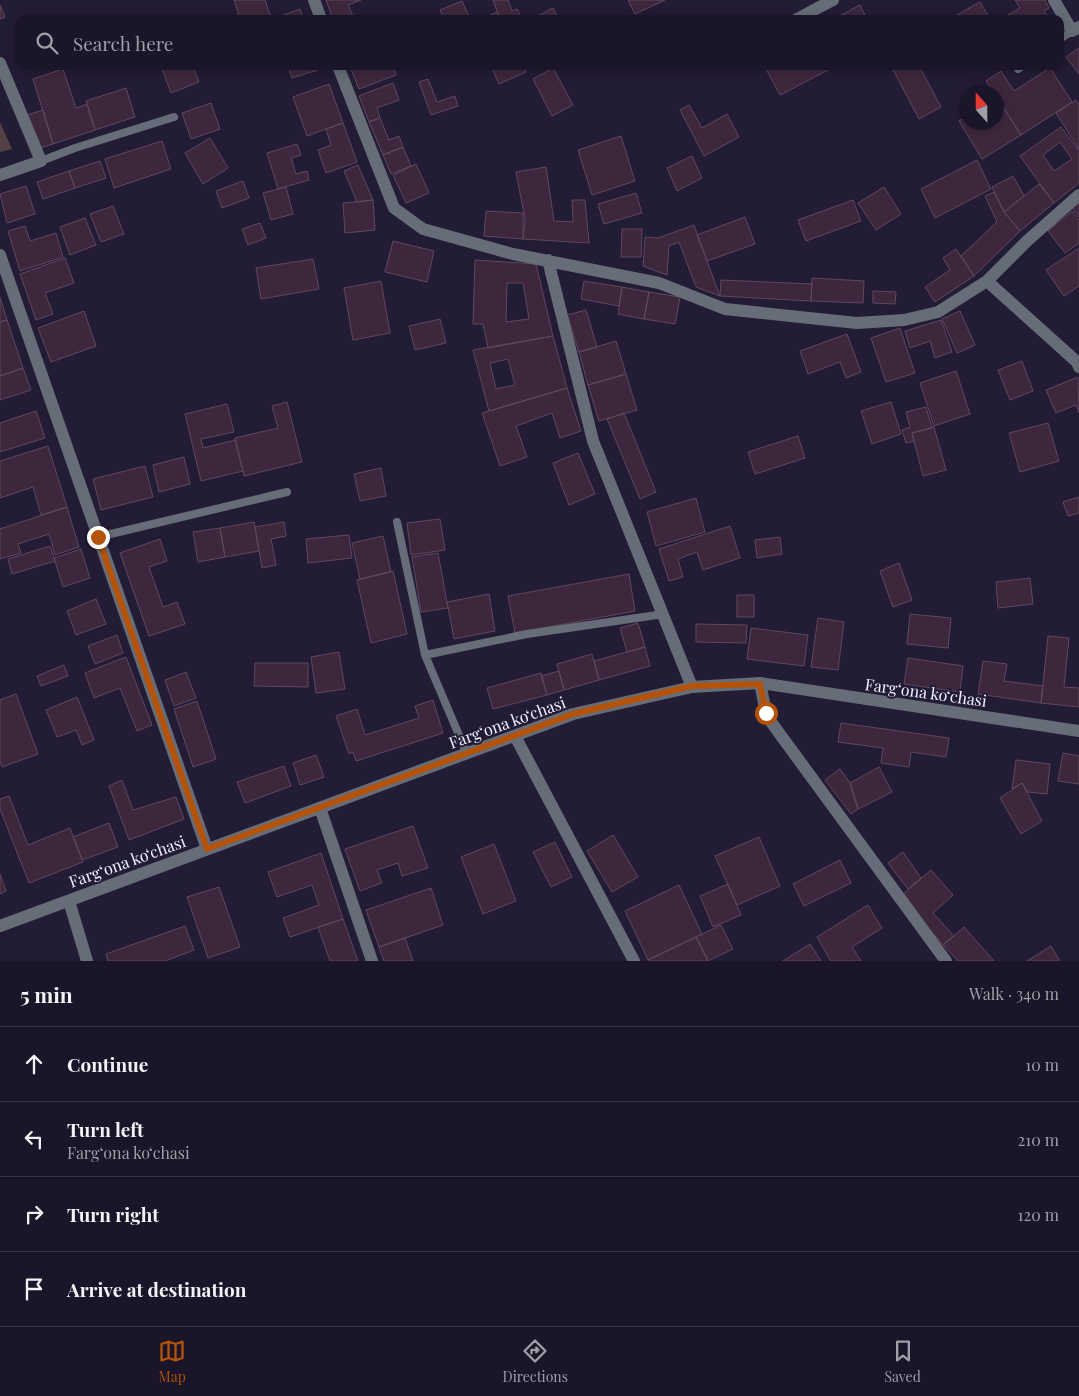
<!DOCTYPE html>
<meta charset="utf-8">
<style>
:root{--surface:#1a1528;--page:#231e30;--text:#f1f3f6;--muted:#9f9fa8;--line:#383445;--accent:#b45309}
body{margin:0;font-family:"Playfair Display",serif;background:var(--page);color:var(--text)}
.compass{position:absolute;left:959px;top:85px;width:45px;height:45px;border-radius:50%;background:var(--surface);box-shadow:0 2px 12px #0003;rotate:339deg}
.stop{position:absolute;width:15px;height:15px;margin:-11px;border:4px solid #b45309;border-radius:50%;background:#fff}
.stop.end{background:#b45309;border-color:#fff;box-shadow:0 1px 5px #0008}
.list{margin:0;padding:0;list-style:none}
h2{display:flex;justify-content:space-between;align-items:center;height:65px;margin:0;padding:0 20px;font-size:21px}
h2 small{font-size:16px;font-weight:400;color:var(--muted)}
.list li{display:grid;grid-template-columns:32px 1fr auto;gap:15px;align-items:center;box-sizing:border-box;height:75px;padding:0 20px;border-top:1px solid var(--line)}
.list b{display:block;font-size:19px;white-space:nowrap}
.list p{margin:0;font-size:16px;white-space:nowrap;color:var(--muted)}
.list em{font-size:16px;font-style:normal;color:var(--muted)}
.icon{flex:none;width:28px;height:28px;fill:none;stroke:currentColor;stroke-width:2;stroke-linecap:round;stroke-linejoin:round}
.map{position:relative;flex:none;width:1079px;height:961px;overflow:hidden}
.search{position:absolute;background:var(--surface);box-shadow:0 2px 12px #0003;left:15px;right:15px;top:15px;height:55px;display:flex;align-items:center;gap:12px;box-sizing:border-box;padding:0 18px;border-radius:10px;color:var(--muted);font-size:19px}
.sheet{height:365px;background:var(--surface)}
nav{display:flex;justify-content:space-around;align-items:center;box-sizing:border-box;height:70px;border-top:1px solid var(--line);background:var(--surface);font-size:14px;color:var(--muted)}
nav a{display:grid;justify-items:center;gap:2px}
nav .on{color:var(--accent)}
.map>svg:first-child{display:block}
.green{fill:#544146}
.building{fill:#3d273d;stroke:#60485f;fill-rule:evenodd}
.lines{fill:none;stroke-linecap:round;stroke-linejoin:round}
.service{stroke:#666d78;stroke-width:8}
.minor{stroke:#666d78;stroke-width:12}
.tertiary{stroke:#666d78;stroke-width:12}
.route{stroke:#b45309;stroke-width:6}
.labels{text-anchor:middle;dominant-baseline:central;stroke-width:4;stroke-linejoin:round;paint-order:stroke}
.street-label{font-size:16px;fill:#f2f0fe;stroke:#231c35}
</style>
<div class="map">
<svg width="1079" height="961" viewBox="0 0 1079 961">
<rect width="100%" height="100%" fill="#231c35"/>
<path class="green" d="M 0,122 L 12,149 L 0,152 Z"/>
<path class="building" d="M 234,0 L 265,0 L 270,15 L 258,19 L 240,19 Z
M 326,0 L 361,0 L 348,5 L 354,19 L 333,19 Z
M 493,0 L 508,0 L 512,11 L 517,9 L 522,19 L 500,19 Z
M 628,0 L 665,0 L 635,14 Z
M 1015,0 L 1045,0 L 1049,8 L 1044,11 L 1049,19 L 1008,19 L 1006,16 L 1020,8 Z
M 462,1 L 470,19 L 444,19 L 440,10 Z
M 980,2 L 990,19 L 950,19 Z
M 0,5 L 5,17 L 0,19 Z
M 860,5 L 867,19 L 834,19 Z
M 553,8 L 558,19 L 532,19 Z
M 300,9 L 303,19 L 273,19 Z
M 497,12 L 500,19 L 482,19 Z
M 1079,48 L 1079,74 L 1066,57 Z
M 161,66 L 193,66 L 199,82 L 171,93 Z
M 288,66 L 320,66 L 321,69 L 292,78 Z
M 359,66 L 393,66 L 396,75 L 359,89 L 351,69 Z
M 491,66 L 523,66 L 526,72 L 499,84 Z
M 771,66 L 831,66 L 832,68 L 780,95 L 766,69 Z
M 891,66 L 919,66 L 941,107 L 919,119 Z
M 553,68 L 573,105 L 552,116 L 533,79 Z
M 1050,68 L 1072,102 L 1021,135 L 996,97 L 996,92 L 993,92 L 986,81 L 1001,71 L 1014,91 Z
M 63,69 L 76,108 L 87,104 L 95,130 L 53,144 L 33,79 Z
M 428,79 L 437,102 L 455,96 L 458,106 L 431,115 L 419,82 Z
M 393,83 L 399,100 L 377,108 L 380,118 L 369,122 L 359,96 Z
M 329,84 L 343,123 L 307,136 L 293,97 Z
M 126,88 L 135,117 L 95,130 L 86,101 Z
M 1076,100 L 1079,105 L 1079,149 L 1056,113 Z
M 211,103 L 220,129 L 191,139 L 182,113 Z
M 689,105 L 702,128 L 727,114 L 739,137 L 704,156 L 680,110 Z
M 1004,108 L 1021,135 L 982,159 L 959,121 L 966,117 L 966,122 L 996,122 L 996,112 Z
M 43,110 L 53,144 L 38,149 L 27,115 Z
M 380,118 L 389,140 L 399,136 L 403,147 L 383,155 L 369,122 Z
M 343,123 L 357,162 L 326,173 L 318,150 L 331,145 L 326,129 Z
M 1061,127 L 1079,151 L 1079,183 L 1054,203 L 1020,156 ZM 1060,142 L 1072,159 L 1054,171 L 1043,155 Z
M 621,136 L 635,181 L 592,195 L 578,150 Z
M 210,138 L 228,168 L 203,184 L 185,153 Z
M 162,141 L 171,169 L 114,188 L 105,159 Z
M 297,144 L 301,155 L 291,158 L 296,174 L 307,171 L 309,180 L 278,189 L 267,153 Z
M 403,147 L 411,166 L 391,174 L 383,155 Z
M 692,156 L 702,178 L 677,191 L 667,168 Z
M 977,160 L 991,189 L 935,218 L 921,189 Z
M 100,161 L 106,178 L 75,188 L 69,171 Z
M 416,164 L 429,193 L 406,203 L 393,175 Z
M 358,165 L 373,200 L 357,202 L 344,171 Z
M 546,167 L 554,221 L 573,222 L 572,200 L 585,200 L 589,243 L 523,239 L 525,219 L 516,172 Z
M 69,171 L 75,188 L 43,199 L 37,182 Z
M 1013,176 L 1024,196 L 1004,212 L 992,187 Z
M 243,181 L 249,198 L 222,208 L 216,191 Z
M 1039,184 L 1054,203 L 1020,231 L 1004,212 Z
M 26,186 L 35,214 L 7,223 L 0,194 Z
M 286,187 L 293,214 L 271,220 L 263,193 Z
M 884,187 L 901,214 L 876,230 L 858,203 Z
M 994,192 L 1004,212 L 1020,231 L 974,276 L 961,256 L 997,222 L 985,196 Z
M 636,193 L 642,213 L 604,224 L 598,204 Z
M 373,200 L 375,230 L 345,233 L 343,203 Z
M 853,200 L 861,221 L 806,241 L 798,220 Z
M 1079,202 L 1079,217 L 1072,207 Z
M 113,206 L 124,234 L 101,242 L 90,214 Z
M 486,211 L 523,213 L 523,239 L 484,236 Z
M 1072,211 L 1079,220 L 1079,243 L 1065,253 L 1048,231 Z
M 745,217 L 755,244 L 707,261 L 697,235 Z
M 85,218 L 96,245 L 70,255 L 60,227 Z
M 260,223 L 266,238 L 248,245 L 242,229 Z
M 694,225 L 707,261 L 720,296 L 696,287 L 679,242 L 669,246 L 667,275 L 643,266 L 645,237 L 658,238 Z
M 25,226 L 30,241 L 56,233 L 63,257 L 20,271 L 8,231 Z
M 622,229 L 642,229 L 641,257 L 621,257 Z
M 393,241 L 434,251 L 427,282 L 385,272 Z
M 1079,248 L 1079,286 L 1064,296 L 1046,270 Z
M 956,249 L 974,276 L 935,302 L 925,287 L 950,270 L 943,258 Z
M 65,258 L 74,283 L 45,293 L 53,314 L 36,320 L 20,274 Z
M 313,259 L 319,289 L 261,299 L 256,268 Z
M 475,260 L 536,264 L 553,336 L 488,348 L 483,324 L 473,324 ZM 507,283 L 523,283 L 529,319 L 506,322 Z
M 812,278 L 864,281 L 863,303 L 811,301 Z
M 721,280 L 812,284 L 811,301 L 720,296 Z
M 381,281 L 390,333 L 353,340 L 344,288 Z
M 584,281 L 622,287 L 619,306 L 581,299 Z
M 622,287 L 649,292 L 644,319 L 618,314 Z
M 873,291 L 896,292 L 895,304 L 873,303 Z
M 649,292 L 680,297 L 675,324 L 644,319 Z
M 0,297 L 7,320 L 0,322 Z
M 586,310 L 597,347 L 579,352 L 567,315 Z
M 84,311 L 96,346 L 51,362 L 38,328 Z
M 960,311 L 975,345 L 957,353 L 942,319 Z
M 440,319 L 446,343 L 415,350 L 409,326 Z
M 7,320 L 23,368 L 0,376 L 0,322 Z
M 941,320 L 952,352 L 935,358 L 930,341 L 910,348 L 905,331 Z
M 900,328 L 915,373 L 886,382 L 871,338 Z
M 847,334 L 861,372 L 846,378 L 840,362 L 808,374 L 800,351 Z
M 553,336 L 567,388 L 489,411 L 473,350 ZM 508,359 L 515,385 L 496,389 L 490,363 Z
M 616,341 L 626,374 L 588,385 L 579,352 Z
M 1022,361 L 1033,391 L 1010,400 L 998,370 Z
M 23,368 L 31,390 L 0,400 L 0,376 Z
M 956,371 L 970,414 L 934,426 L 920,383 Z
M 626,374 L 637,410 L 599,421 L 588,385 Z
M 1078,377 L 1079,413 L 1076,405 L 1056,413 L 1046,390 Z
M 567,388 L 581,431 L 560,438 L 552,413 L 516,426 L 527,457 L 500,466 L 482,413 Z
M 287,402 L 302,462 L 244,476 L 235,438 L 278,428 L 272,406 Z
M 891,402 L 901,434 L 872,444 L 861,411 Z
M 227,404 L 234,432 L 201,439 L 203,448 L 235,440 L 243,471 L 201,481 L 185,414 Z
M 926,407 L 932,428 L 912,433 L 914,441 L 906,443 L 902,430 L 910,427 L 906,412 Z
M 36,411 L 45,438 L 0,452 L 0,423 Z
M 624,413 L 656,492 L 640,499 L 607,419 Z
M 1048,423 L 1059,461 L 1020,472 L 1009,433 Z
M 934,427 L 946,470 L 923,476 L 912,433 Z
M 798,436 L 805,458 L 755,474 L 748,452 Z
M 48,446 L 67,507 L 41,515 L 33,487 L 0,498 L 0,461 Z
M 578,453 L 595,494 L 569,505 L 553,463 Z
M 184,457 L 190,484 L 159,492 L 153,465 Z
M 145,466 L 153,497 L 101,510 L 93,479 Z
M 381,468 L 386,496 L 360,501 L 354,474 Z
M 1079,497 L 1079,513 L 1068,516 L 1063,502 Z
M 696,498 L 705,532 L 656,546 L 647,512 Z
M 67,507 L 79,547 L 55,555 L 49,534 L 18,544 L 21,553 L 0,559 L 0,529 Z
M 440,519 L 445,550 L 411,555 L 407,523 Z
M 254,522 L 259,551 L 225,557 L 220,528 Z
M 284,522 L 286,536 L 271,539 L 276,565 L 262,568 L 255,527 Z
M 730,526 L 740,558 L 703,570 L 697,552 L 678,559 L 683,577 L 669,581 L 659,549 Z
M 220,528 L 225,557 L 198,562 L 193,532 Z
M 349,535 L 352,558 L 308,563 L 306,539 Z
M 383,536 L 391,572 L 360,579 L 352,543 Z
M 780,537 L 782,554 L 757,558 L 755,540 Z
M 160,539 L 167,561 L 149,567 L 163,607 L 177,602 L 185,624 L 149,636 L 120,553 Z
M 50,546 L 55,561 L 12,574 L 8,559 Z
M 81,549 L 90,578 L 63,587 L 54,558 Z
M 438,553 L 448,608 L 421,612 L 412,557 Z
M 899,563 L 912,600 L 893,607 L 880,571 Z
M 393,571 L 407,634 L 371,643 L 357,580 Z
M 629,574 L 635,611 L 515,633 L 508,596 Z
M 1030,578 L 1033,604 L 998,608 L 996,582 Z
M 489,594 L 495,631 L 454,639 L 447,602 Z
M 737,595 L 754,595 L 754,617 L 737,617 Z
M 96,599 L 106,624 L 76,635 L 67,611 Z
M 910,614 L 951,618 L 948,648 L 907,644 Z
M 818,618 L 844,622 L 838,670 L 811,667 Z
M 638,623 L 645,647 L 627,652 L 620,628 Z
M 696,624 L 747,625 L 746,643 L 696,642 Z
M 751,628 L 808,635 L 804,666 L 747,659 Z
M 117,635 L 123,653 L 95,664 L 88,646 Z
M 1048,636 L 1069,638 L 1064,687 L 1079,688 L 1079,707 L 1041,703 Z
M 645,647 L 650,666 L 599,680 L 594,661 Z
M 339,652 L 345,689 L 316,693 L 311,657 Z
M 592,654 L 599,680 L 564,690 L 557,664 Z
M 126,657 L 152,725 L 137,731 L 120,688 L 94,698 L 85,673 Z
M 908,658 L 963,666 L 960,692 L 904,684 Z
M 983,661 L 1007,664 L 1004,681 L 1043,686 L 1041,703 L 978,694 Z
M 255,663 L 308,663 L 308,687 L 254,686 Z
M 64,665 L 68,676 L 41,686 L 37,676 Z
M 559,671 L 564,690 L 547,695 L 541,676 Z
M 186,672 L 196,698 L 174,706 L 165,680 Z
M 541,673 L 547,695 L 493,709 L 487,688 Z
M 16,694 L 38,754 L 2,767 L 0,761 L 0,700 Z
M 77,697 L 94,740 L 82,745 L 76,730 L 57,737 L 46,710 Z
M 433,700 L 443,733 L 356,761 L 353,752 L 349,754 L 336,716 L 357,709 L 365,735 L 419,718 L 415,706 Z
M 197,701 L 216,759 L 193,767 L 174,709 Z
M 841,723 L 949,738 L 946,757 L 911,752 L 909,767 L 881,763 L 883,748 L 838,742 Z
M 1063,753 L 1079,756 L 1079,784 L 1058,781 Z
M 316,755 L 324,777 L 300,785 L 293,763 Z
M 1016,760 L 1050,764 L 1047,794 L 1028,792 L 1022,783 L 1012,789 Z
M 284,766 L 291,786 L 245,803 L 237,782 Z
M 879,767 L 892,792 L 858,809 L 850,783 Z
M 840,769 L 850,783 L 858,809 L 851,814 L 825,780 Z
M 122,780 L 133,810 L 176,797 L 184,819 L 129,840 L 109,786 Z
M 1022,783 L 1042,821 L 1021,834 L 1000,798 Z
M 9,796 L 28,845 L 70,828 L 83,862 L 29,883 L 0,809 L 0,799 Z
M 109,823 L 118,847 L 82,860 L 73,837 Z
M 413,826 L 428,868 L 402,876 L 398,863 L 377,870 L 382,883 L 360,891 L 345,849 Z
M 613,835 L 638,877 L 612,892 L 587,851 Z
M 759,837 L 780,886 L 737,905 L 715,856 Z
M 555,842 L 572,877 L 551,887 L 533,852 Z
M 494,844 L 516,901 L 483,914 L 461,857 Z
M 903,852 L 921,878 L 908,889 L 888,863 Z
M 321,853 L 343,919 L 290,937 L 283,918 L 319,905 L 312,885 L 277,897 L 268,872 Z
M 840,860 L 851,883 L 804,906 L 793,884 Z
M 931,870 L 953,895 L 933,913 L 954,936 L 943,945 L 901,896 Z
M 0,874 L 6,891 L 0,894 Z
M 728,884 L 741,915 L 713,927 L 700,896 Z
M 679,885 L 702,934 L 648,960 L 625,911 Z
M 219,887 L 240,947 L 208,958 L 187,897 Z
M 431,888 L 443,925 L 379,947 L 366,910 Z
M 868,905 L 882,928 L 852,947 L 861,961 L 831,961 L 817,937 Z
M 343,919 L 358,961 L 330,961 L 318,927 Z
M 721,925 L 733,949 L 708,961 L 696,937 Z
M 185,926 L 194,950 L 165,961 L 108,961 L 106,954 Z
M 964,927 L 994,961 L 958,961 L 943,945 Z
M 696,937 L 708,961 L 648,961 L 648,960 Z
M 405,938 L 413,961 L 384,961 L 379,947 Z
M 810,944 L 821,961 L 783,961 Z
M 1051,946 L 1060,961 L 1027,961 Z"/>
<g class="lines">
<path class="service" d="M 1060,39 L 1072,31
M 1018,69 L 1022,66
M 41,161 L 75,148 L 174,117
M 397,522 L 425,655 L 467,754
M 98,537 L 287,492
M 425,655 L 527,634 L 664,614"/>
<path class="minor" d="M 314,0 L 321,19
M 1054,0 L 1072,31 L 1079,27
M 797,19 L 833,0
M 0,63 L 41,161 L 0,175
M 338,66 L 394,208 L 423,229 L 513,254 L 659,283 L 725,309 L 857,323 L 904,320 L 938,312 L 987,281 L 1027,241 L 1079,195
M 0,255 L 207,849
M 548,260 L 593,441 L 692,687
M 987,281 L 1077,362 L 1079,367
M 760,683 L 766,713 L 771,722 L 946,961
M 515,736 L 634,961
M 320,808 L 372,961
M 69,901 L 87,961"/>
<path class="tertiary" d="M 0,926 L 573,714 L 692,687 L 760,683 L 1079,731"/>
</g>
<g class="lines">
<path class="route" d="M 98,537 L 207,849 L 573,714 L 692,686 L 760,684 L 766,713"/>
</g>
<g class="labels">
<g class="street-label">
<text transform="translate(926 692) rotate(8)">Fargʻona koʻchasi</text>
<text transform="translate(507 722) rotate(-20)">Fargʻona koʻchasi</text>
<text transform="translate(127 861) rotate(-20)">Fargʻona koʻchasi</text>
</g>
</g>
</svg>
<svg class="compass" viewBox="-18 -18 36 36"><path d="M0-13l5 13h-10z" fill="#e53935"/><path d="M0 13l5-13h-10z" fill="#9f9fa8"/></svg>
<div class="stop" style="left:766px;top:713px"></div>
<div class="stop end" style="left:98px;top:537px"></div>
<div class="search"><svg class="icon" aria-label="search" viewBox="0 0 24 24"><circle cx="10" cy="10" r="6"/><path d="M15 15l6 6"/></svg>Search here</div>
</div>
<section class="sheet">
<h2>5 min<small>Walk · 340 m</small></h2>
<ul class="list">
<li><svg class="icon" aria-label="ahead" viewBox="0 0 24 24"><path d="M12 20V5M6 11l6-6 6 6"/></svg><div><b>Continue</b></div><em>10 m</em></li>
<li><svg class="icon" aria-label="left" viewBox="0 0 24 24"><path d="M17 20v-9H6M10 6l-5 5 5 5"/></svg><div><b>Turn left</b><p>Fargʻona koʻchasi</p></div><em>210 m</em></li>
<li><svg class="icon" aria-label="right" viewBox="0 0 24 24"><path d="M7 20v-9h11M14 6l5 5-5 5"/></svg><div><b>Turn right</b></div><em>120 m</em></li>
<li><svg class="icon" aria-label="arrive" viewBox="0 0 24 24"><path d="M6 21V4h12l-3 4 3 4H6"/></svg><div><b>Arrive at destination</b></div></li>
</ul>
</section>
<nav>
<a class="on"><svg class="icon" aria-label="map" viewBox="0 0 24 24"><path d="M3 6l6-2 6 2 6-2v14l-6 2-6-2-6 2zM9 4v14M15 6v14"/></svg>Map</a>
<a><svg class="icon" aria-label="directions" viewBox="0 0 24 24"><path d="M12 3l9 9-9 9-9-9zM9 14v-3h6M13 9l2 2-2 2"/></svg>Directions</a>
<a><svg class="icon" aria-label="saved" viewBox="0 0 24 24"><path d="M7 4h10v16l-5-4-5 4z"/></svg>Saved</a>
</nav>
